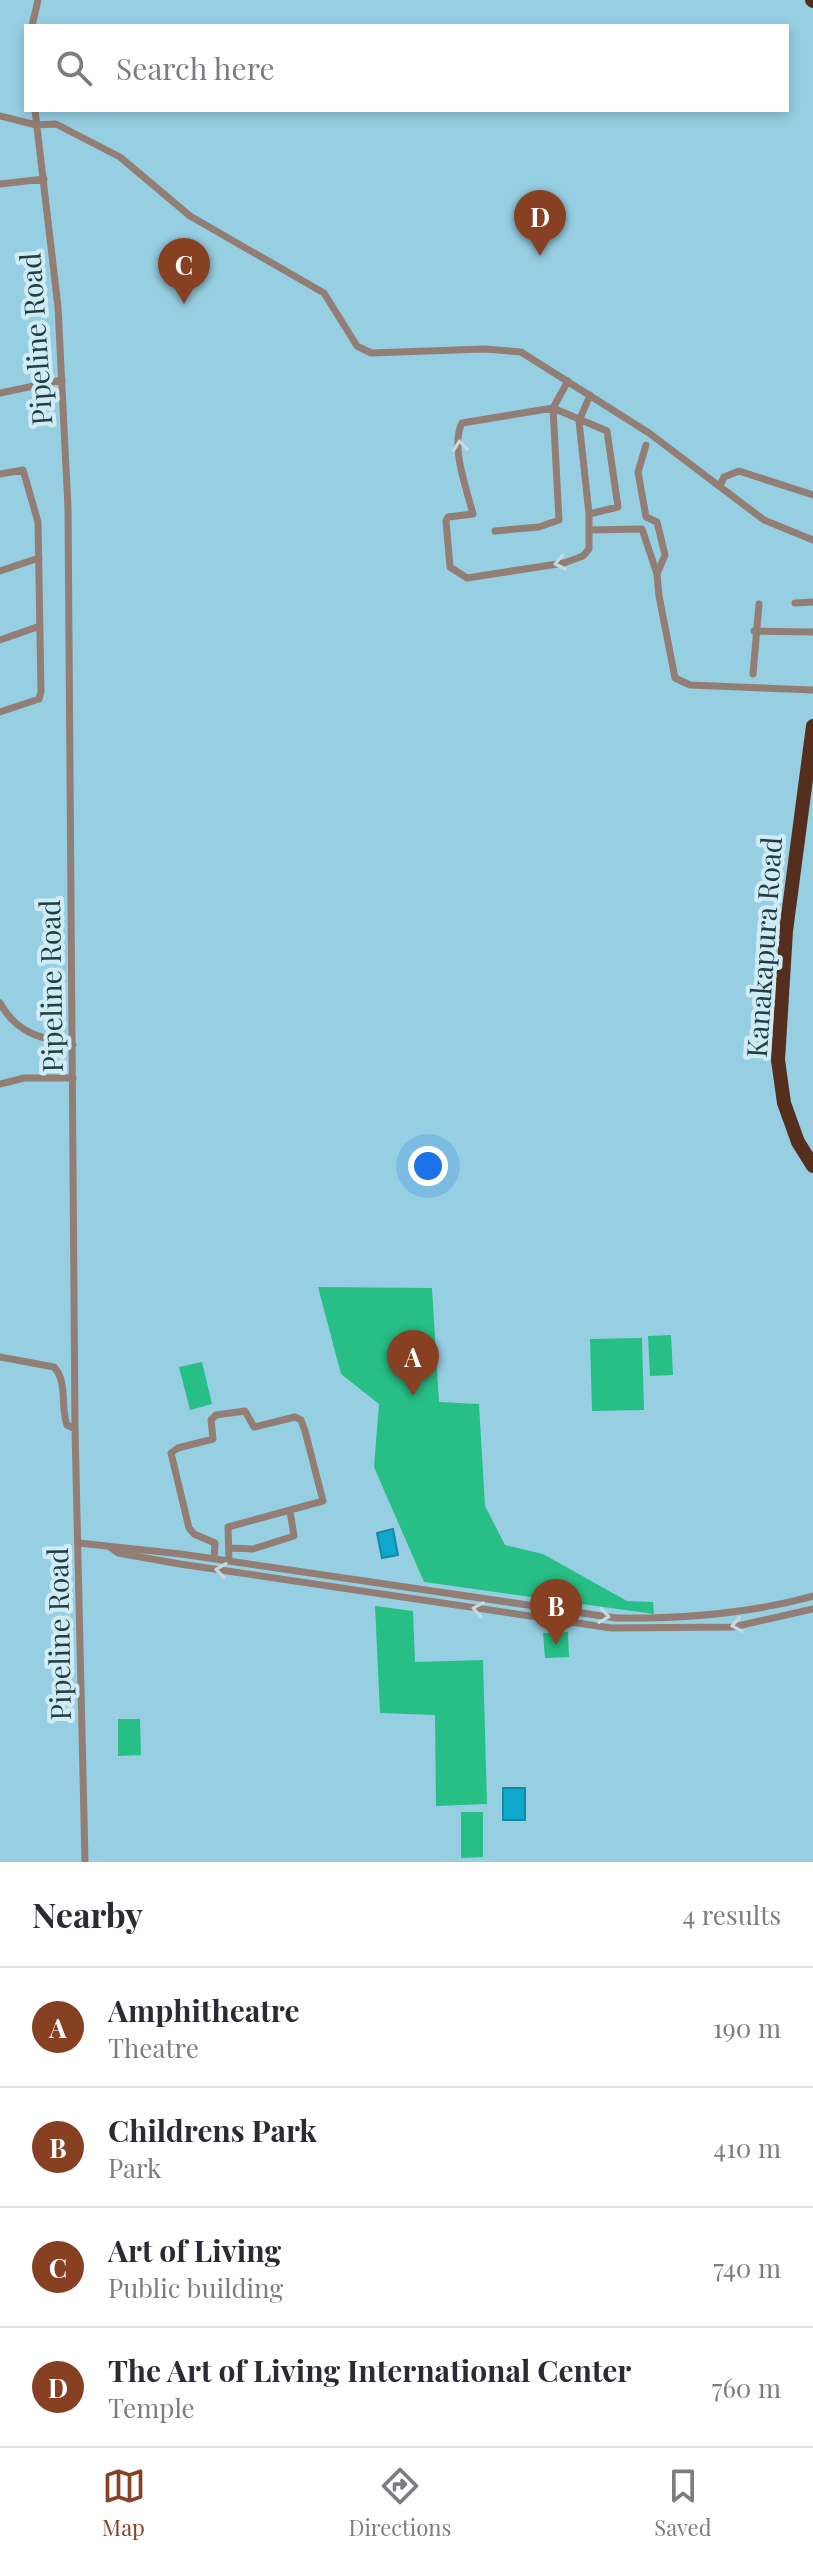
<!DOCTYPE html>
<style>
:root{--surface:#fff;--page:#f2f2f3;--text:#2b2b33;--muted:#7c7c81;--line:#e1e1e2;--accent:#884022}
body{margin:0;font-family:"Playfair Display",serif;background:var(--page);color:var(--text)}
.you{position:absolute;left:428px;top:1166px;width:28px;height:28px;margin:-20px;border:6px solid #fff;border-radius:50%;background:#1a73e8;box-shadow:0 0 0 12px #1a73e833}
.badge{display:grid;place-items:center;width:52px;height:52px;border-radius:50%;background:var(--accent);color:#fff;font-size:26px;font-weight:700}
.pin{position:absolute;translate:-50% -66px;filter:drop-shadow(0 2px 4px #0008)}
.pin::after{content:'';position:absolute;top:42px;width:28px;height:24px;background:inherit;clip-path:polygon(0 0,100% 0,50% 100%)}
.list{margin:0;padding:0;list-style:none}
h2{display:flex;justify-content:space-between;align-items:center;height:104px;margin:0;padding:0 32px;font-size:34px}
h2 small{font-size:26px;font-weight:400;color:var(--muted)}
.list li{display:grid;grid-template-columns:52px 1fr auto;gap:24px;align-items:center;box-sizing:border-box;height:120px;padding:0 32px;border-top:2px solid var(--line)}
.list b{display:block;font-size:30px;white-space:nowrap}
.list p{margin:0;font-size:26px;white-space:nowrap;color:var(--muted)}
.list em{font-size:26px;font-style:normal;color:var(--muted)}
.icon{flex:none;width:44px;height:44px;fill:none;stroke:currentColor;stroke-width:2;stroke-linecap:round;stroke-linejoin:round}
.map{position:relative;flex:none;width:813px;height:1862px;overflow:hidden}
.search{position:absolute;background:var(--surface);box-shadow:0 4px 12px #0003;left:24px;right:24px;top:24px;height:88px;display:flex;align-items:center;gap:20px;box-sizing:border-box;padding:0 28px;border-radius:0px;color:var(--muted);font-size:30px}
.sheet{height:584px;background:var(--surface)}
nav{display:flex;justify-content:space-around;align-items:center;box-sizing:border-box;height:112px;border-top:2px solid var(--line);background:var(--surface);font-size:22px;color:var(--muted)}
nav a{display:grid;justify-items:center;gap:4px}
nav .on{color:var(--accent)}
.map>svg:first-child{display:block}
.green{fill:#27bf85}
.water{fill:#0ea8cd;stroke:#1588a4;stroke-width:2}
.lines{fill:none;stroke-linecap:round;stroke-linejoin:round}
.street{stroke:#937e76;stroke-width:7}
.highway{stroke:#552e1e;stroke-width:14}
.oneway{stroke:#c6dbe1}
.labels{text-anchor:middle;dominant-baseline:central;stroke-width:8;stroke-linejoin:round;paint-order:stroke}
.street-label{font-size:28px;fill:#253c44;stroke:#cfebf4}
</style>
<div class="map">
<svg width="813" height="1862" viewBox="0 0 813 1862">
<rect width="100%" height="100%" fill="#97cfe2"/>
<path class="green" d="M 318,1287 L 432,1288 L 439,1402 L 479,1404 L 485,1506 L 505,1545 L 543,1554 L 627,1601 L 653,1602 L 654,1614 L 424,1582 L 374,1467 L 379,1404 L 341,1374 Z
M 671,1335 L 673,1375 L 650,1376 L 648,1336 Z
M 642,1338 L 644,1410 L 592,1411 L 590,1339 Z
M 202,1362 L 212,1404 L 190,1410 L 179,1367 Z
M 375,1606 L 413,1611 L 415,1662 L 483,1660 L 487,1804 L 436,1806 L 435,1715 L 380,1713 Z
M 568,1632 L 569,1657 L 545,1658 L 543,1633 Z
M 118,1719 L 140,1719 L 141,1755 L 118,1756 Z
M 461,1812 L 483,1812 L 483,1857 L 461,1858 Z"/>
<path class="water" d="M 393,1529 L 398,1555 L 382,1558 L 377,1533 Z
M 503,1788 L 525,1788 L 525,1820 L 503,1820 Z"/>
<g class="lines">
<path class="street" d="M 32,26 L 38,0
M 35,110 L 58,307 L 68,508 L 75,1429 L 85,1862
M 0,116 L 36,125 L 56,124 L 120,157 L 190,216 L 324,293 L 357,346 L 371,353 L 484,349 L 521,352 L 649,433 L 764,520 L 813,540
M 0,184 L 44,179
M 0,393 L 62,380
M 646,445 L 638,472 L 646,517 L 657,522 L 665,555 L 657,574 L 659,596 L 675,678 L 690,685 L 813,690
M 0,474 L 23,470 L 38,522 L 41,692 L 39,699 L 0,712
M 720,486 L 724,477 L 739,471 L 813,495
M 589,514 L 618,507 L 607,431 L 553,408 L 462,423 C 450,446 467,490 473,514 L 448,517 L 446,521 L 450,567 L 467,578 L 564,563 L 583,556 L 589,549 L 589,514 L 579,421 L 590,395
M 589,530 L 642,529 L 657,574
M 495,531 L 539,527 L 559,520 L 553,408 L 568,381
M 0,571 L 39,558
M 795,603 L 813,602
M 754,631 L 813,632
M 0,640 L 40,626
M 753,674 L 759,604
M 0,1003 C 17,1034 41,1038 73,1045
M 0,1084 L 24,1078 L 73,1078
M 0,1357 L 54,1367 C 68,1382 60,1406 67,1425 L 75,1429
M 79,1543 L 181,1554 L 616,1618 C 684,1619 748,1614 813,1596
M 111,1548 L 118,1553 L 180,1564 L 611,1628 L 733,1627 L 813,1609
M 231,1548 L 253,1549 L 294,1536 L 290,1511
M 214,1559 L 215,1543 L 194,1534 L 189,1528 L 171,1453 L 178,1448 L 213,1439 L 211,1420 L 216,1415 L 245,1411 L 254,1427 L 295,1417 L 301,1420 L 305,1431 L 323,1501 L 228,1527 L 229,1561"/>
<path class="highway" d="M 812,0 L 813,1
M 813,726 L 786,931 L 778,1060 L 784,1103 L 798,1142 L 813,1166"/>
</g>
<defs><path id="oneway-chevron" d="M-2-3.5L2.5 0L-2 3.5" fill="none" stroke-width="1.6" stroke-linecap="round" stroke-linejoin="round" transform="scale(2)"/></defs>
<g class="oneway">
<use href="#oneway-chevron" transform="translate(460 446) rotate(-96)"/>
<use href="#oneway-chevron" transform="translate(560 563) rotate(168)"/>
<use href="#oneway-chevron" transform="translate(221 1570) rotate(-172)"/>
<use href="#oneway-chevron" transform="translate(478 1609) rotate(-170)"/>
<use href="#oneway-chevron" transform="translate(604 1616) rotate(8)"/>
<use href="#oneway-chevron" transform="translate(737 1625) rotate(171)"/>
</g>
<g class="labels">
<g class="street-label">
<text transform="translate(35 339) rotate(-94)">Pipeline Road</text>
<text transform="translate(763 947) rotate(-86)">Kanakapura Road</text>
<text transform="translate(50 986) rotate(-91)">Pipeline Road</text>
<text transform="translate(58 1634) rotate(-91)">Pipeline Road</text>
</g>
</g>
</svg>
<div class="you"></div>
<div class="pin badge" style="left:413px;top:1396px">A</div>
<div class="pin badge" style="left:556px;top:1645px">B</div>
<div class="pin badge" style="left:184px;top:304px">C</div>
<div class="pin badge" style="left:540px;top:256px">D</div>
<div class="search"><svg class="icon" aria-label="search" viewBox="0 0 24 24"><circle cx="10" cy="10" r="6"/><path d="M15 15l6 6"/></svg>Search here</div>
</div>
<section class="sheet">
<h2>Nearby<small>4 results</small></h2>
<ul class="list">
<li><span class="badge">A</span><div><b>Amphitheatre</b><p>Theatre</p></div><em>190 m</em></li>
<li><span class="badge">B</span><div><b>Childrens Park</b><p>Park</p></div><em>410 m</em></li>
<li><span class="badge">C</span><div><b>Art of Living</b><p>Public building</p></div><em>740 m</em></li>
<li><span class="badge">D</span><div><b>The Art of Living International Center</b><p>Temple</p></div><em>760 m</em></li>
</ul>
</section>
<nav>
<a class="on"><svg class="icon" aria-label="map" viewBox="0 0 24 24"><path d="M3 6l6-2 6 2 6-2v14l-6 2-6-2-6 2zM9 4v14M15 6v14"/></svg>Map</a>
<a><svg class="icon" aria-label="directions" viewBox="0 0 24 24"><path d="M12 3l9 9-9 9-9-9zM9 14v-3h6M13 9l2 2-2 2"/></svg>Directions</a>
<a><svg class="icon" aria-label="saved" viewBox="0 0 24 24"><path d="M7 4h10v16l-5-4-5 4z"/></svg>Saved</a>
</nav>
